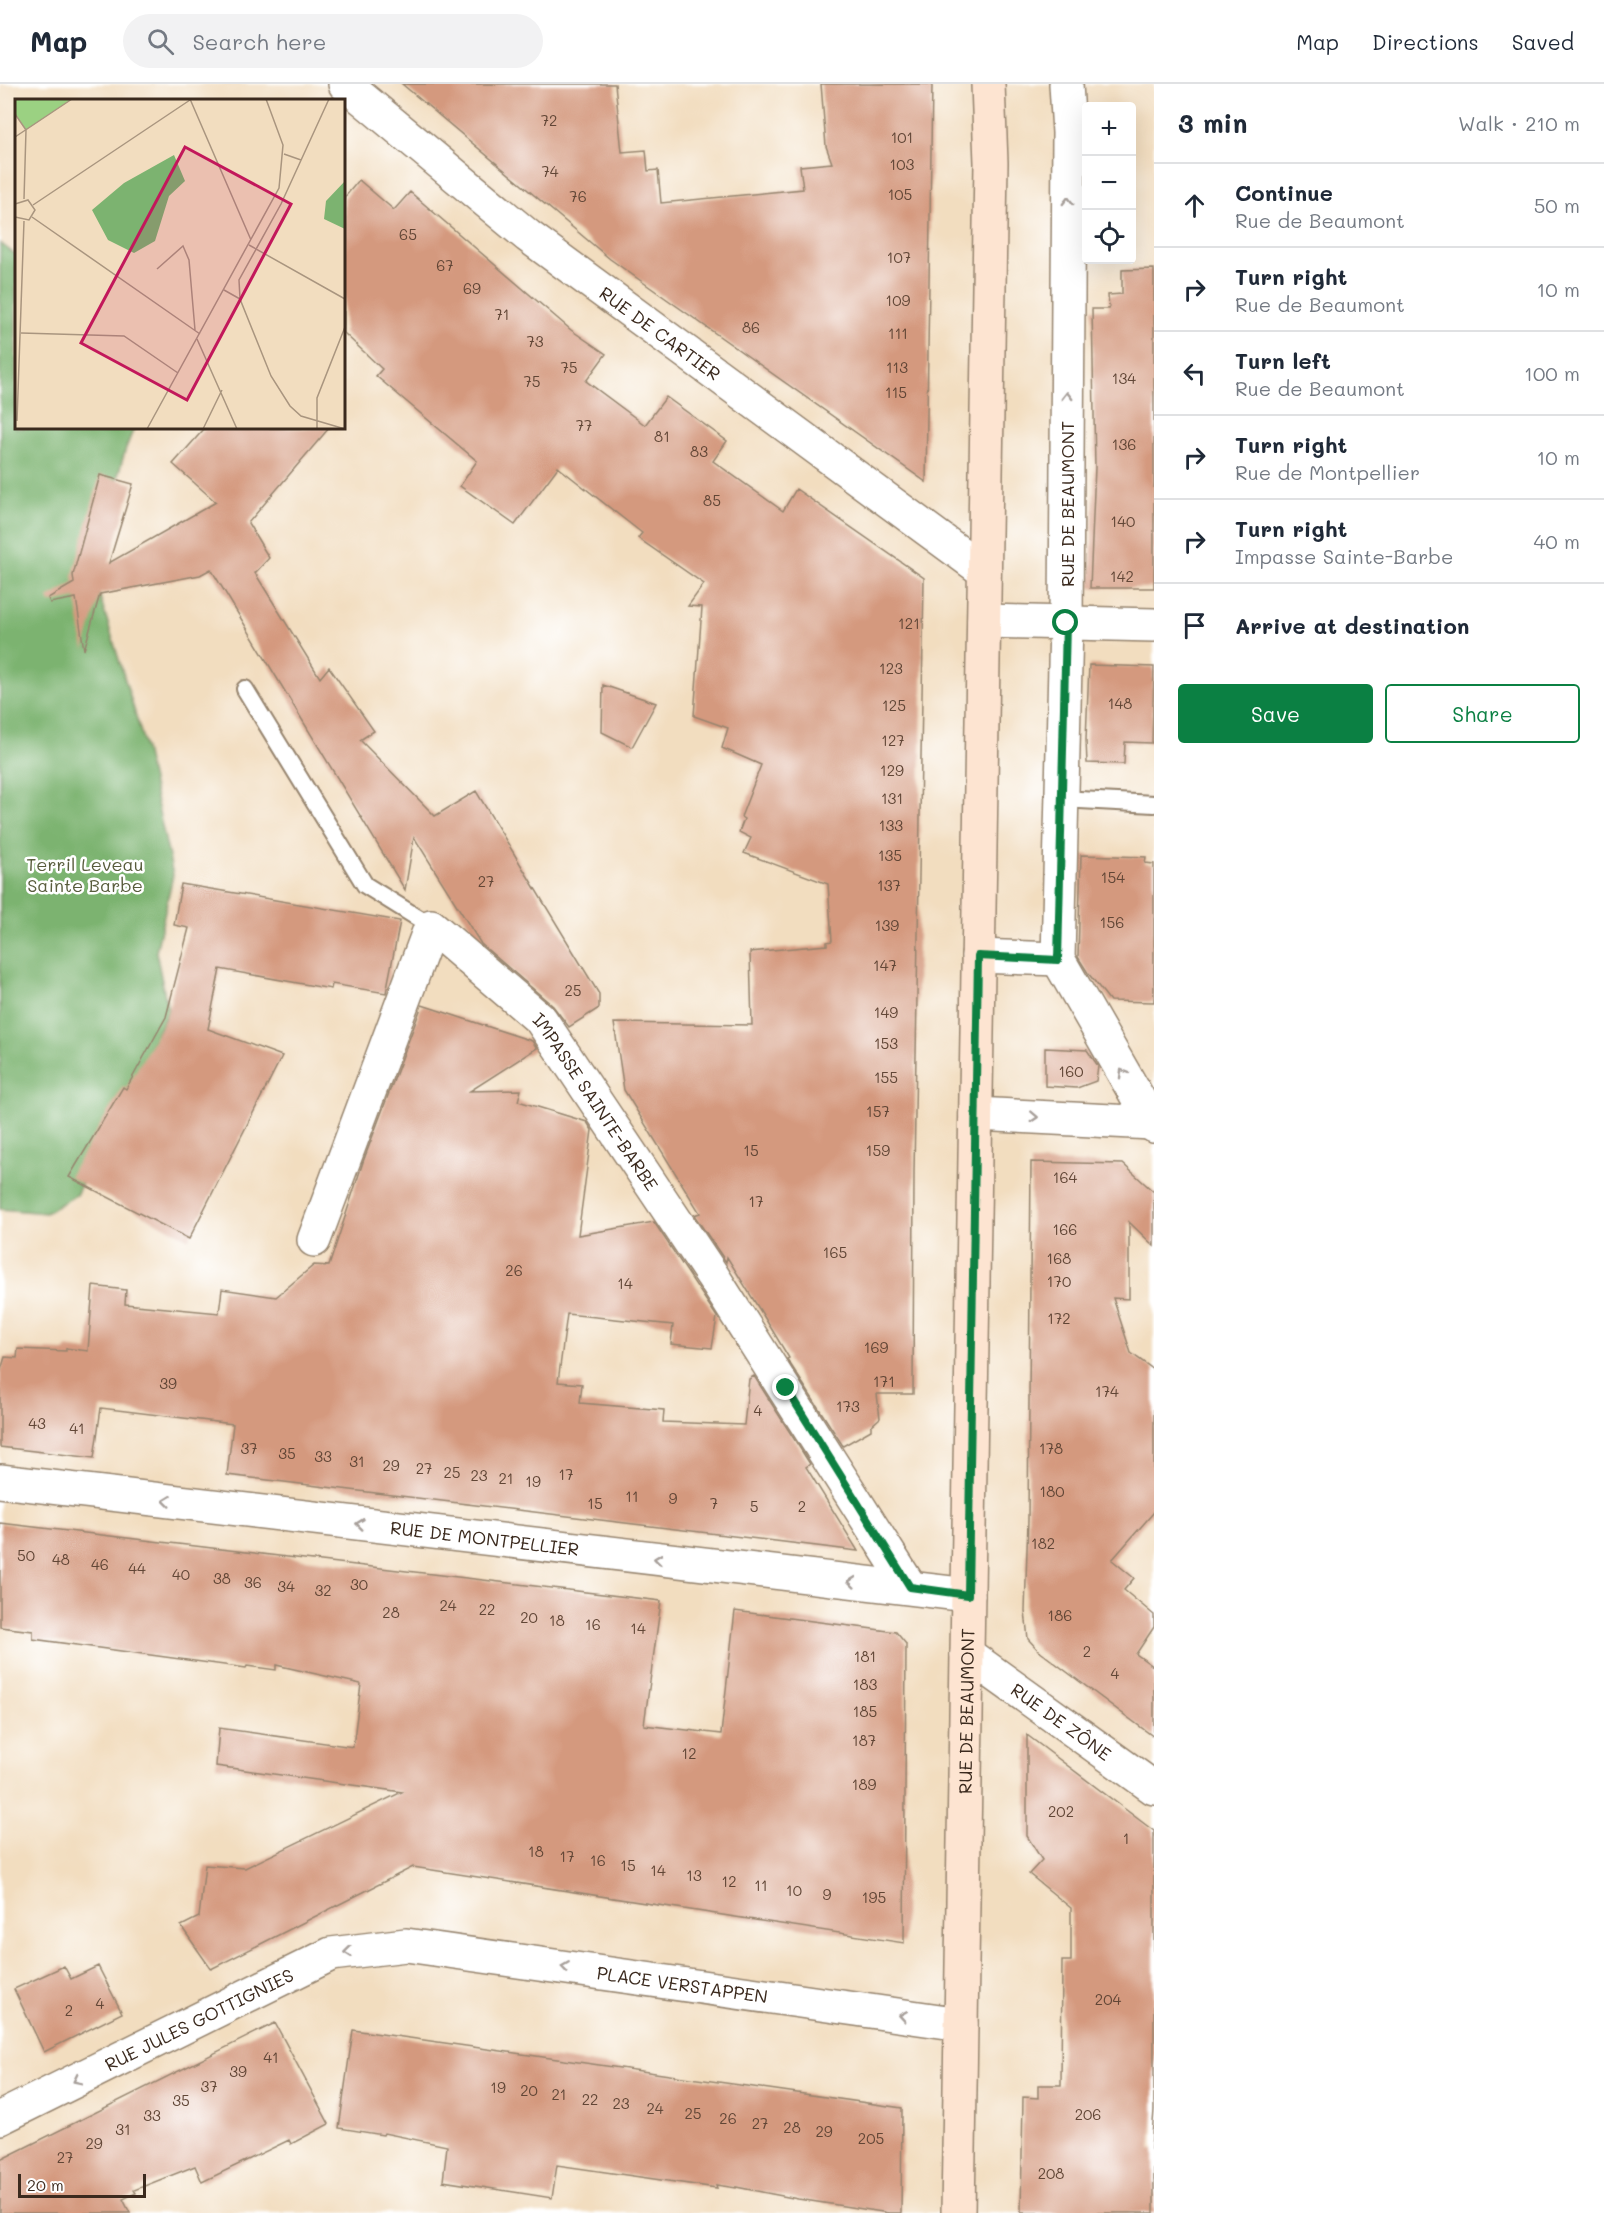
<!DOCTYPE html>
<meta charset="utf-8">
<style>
:root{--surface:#fff;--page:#f2f2f3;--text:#1f2937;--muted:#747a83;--line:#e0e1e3;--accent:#0b8043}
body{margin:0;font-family:Mali,sans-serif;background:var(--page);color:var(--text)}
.controls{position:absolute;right:18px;top:18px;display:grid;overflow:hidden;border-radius:6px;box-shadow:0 6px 24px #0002}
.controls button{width:54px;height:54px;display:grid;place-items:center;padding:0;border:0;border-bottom:2px solid var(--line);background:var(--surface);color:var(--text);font:30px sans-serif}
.scale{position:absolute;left:18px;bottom:15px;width:128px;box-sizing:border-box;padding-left:6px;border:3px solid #3b2a1e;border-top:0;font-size:16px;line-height:21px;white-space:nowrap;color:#3b2a1e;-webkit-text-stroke:4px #fff;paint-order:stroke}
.stop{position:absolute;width:18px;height:18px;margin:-14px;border:4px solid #0b8043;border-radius:50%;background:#fff}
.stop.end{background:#0b8043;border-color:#fff;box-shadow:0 2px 6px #0008}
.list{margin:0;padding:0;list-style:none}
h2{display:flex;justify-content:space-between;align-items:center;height:78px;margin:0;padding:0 24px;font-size:26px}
h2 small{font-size:20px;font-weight:400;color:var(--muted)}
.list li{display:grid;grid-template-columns:39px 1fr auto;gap:18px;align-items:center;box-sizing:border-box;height:84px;padding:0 24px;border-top:2px solid var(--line)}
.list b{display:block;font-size:22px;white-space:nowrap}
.list p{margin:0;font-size:20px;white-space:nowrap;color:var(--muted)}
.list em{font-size:20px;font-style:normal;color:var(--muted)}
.actions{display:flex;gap:12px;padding:18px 24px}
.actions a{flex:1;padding:14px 0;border:2px solid var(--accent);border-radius:6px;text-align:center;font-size:21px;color:var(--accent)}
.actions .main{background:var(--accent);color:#fff}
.icon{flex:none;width:33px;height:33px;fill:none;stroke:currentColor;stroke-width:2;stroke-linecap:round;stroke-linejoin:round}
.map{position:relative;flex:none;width:1154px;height:2129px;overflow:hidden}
header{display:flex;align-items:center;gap:36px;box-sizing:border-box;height:84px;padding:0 30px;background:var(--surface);border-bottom:2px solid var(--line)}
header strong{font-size:28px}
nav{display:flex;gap:33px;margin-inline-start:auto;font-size:21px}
.search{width:420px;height:54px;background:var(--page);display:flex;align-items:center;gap:15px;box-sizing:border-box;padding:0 21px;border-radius:33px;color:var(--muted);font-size:22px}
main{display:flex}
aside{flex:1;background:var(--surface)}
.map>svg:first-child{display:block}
.forest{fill:#7cb370;stroke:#5c6e47;stroke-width:1.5}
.building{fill:#d4997e}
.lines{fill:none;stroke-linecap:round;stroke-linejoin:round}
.lane-casing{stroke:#96846e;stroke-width:20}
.street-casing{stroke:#96846e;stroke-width:36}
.secondary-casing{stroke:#96846e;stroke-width:36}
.lane{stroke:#fff;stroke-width:16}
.street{stroke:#fff;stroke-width:33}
.secondary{stroke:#fde4d1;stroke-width:33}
.oneway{stroke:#a79f9a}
.route{stroke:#0b8043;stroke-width:8}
.labels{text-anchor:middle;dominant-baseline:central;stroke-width:5;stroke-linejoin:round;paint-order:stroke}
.number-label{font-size:15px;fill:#614636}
.street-label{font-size:18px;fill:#3b2a1e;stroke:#fff}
.park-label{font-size:18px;fill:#585c3c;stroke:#fff}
.inset-road{fill:none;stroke:#a9957f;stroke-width:1.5}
.view{fill:#c2185b;fill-opacity:0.15;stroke:#c2185b;stroke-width:3}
.inset-edge{fill:none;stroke:#3b2a1e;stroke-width:3}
</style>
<header>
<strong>Map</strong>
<div class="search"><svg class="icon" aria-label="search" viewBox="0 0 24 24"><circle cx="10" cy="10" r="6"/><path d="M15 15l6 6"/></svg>Search here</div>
<nav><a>Map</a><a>Directions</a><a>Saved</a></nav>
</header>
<main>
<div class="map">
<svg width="1154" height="2129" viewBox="0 0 1154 2129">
<rect width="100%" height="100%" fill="#fff"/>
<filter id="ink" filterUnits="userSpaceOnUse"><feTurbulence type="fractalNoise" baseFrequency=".0167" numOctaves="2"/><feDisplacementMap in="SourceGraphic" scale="12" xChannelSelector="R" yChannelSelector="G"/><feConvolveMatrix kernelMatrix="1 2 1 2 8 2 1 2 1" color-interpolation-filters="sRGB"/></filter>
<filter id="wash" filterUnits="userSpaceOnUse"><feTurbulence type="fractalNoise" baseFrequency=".008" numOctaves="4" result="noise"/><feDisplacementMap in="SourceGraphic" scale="24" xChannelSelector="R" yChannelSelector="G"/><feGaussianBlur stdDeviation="1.35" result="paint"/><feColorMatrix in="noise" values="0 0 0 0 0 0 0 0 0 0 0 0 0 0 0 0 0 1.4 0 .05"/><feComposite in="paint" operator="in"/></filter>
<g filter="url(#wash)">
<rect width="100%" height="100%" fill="#f2ddbf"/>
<path class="forest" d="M 0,159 L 16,171 L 16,344 L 134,344 L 126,364 L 91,483 L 142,652 L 173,791 L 156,868 L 168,927 L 76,1111 L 46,1129 L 0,1125 Z"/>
<g id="blocks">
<path class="building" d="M 402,0 L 615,0 L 622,68 L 646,66 L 648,87 L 658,86 L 661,119 L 803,105 L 800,82 L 832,79 L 826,62 L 821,0 L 932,0 L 926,398 L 610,175 Z
M 359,96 L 394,126 L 410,108 L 571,246 L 606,270 L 586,297 L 645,341 L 666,313 L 727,357 L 713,377 L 783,427 L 796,405 L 924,494 L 914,1089 L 913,1310 L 877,1310 L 880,1334 L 871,1342 L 871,1346 L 843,1362 L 787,1275 L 789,1274 L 771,1244 L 727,1173 L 726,1178 L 694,1131 L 700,1129 L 624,1006 L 614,939 L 752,941 L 750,868 L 827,861 L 827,858 L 832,857 L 828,800 L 744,769 L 751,754 L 739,748 L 744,735 L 741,733 L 761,681 L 722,664 L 728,644 L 694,632 L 702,523 L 688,522 L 704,500 L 638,454 L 642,449 L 558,383 L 515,441 L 460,402 L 477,377 L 376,292 L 382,285 L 344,249 L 344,114 Z
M 1154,185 L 1154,504 L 1090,504 L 1095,383 L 1092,225 L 1109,225 L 1108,211 L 1122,210 L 1122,186 Z
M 205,344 L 329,344 L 248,439 L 269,474 L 255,489 L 320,594 L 329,583 L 374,647 L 360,656 L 435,732 L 476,707 L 599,910 L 599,924 L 569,943 L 553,922 L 481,860 L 414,753 L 405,806 L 211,485 L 200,491 L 100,510 L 84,566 L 76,514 L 50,519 L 48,514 L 74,499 L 73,491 L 100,391 L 133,400 L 109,479 L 216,418 L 173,380 Z
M 1089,581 L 1154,583 L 1152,659 L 1125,658 L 1124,680 L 1087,679 L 1086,656 Z
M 603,601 L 656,619 L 632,663 L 602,648 Z
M 1081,771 L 1146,773 L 1145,779 L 1154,780 L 1154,918 L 1110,917 L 1088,889 L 1078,873 Z
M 181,800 L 400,837 L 386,909 L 332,900 L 331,905 L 220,885 L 208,945 L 282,972 L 189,1155 L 69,1093 L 123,1003 L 126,1005 L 166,933 L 189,844 L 174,841 Z
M 422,921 L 532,957 L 537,964 L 470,1007 L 521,1006 L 518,1017 L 587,1038 L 592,1046 L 578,1151 L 654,1138 L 717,1233 L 712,1264 L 671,1260 L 673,1241 L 567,1230 L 558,1298 L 582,1300 L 580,1319 L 664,1326 L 663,1338 L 744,1341 L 749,1295 L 754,1292 L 810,1380 L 806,1383 L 858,1467 L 227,1391 L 233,1340 L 101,1324 L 94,1374 L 0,1363 L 0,1289 L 5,1273 L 17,1274 L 18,1265 L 66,1267 L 66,1264 L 88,1267 L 93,1202 L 126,1206 L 125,1220 L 219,1229 L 222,1205 L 276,1213 L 314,1181 L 329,1182 L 363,1078 Z
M 1045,964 L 1087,966 L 1098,982 L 1096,997 L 1077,1004 L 1045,1002 Z
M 1031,1078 L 1123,1080 L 1154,1108 L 1154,1162 L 1129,1138 L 1129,1215 L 1113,1214 L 1131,1269 L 1154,1286 L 1154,1428 L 1112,1476 L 1134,1494 L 1124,1506 L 1154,1531 L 1154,1543 L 1136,1570 L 1154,1583 L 1154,1653 L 1039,1567 L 1028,1555 L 1025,1527 L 1028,1436 Z
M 0,1439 L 661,1517 L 644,1641 L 721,1650 L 735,1527 L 896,1548 L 906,1560 L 904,1859 L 413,1783 L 211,1885 L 181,1842 L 199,1833 L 205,1781 L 245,1784 L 402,1708 L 216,1682 L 219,1644 L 353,1663 L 361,1600 L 276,1581 L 276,1586 L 247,1582 L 246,1584 L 33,1555 L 33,1547 L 0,1543 Z
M 1027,1651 L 1154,1747 L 1154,2026 L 1151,2065 L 1154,2065 L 1154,2129 L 1021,2129 L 1023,2013 L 1038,2014 L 1038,2001 L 1061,2001 L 1062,1877 L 1071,1877 L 1071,1824 L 1029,1790 L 1042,1776 L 1027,1752 Z
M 64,1882 L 71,1895 L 98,1882 L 122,1929 L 44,1968 L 14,1905 Z
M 275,1939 L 329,2040 L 291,2060 L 289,2056 L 202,2098 L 195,2082 L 134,2106 L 136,2109 L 123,2115 L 130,2129 L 0,2129 L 0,2076 Z
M 353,1946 L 902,2024 L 901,2129 L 889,2129 L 798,2115 L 736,2103 L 736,2104 L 716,2101 L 717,2104 L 557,2081 L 552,2114 L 443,2097 L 447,2062 L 384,2049 L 383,2051 L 339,2044 Z"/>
</g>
</g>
<g filter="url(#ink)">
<use href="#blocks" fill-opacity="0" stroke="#96846e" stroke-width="1.5"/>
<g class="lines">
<defs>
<path id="lane" d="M 245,605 L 365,801 L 431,842
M 1061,715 L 1154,720"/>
<g id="street">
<path id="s1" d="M 345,0 L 528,152 L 984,487"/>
<path d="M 1066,0 L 1069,49 L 1066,539 L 1058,875 L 1154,1042"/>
<path d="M 984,537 L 1154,541"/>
<path d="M 978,872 L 1058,875"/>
<path d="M 976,1030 L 1152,1039"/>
<path id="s2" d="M 314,1156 L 431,842 L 541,936 L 712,1191 L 910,1503"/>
<path id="s3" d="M 0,1397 L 968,1511"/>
<path id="s4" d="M 967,1570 L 1154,1704"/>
<path id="s5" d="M 0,2034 L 331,1870 L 406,1861 L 961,1940"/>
</g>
<g id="secondary">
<path id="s6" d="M 958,2129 L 991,79 L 988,0"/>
</g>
</defs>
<use href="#lane" class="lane-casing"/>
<use href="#street" class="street-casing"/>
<use href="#secondary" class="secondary-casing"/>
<use href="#lane" class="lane"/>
<use href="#street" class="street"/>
<use href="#secondary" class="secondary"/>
</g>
<defs><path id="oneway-chevron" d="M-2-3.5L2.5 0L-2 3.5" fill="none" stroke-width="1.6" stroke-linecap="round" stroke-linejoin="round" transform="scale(1.5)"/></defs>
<g class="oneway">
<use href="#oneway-chevron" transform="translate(1068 117) rotate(-90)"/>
<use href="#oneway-chevron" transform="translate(1067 312) rotate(-90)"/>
<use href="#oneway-chevron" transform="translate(1123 989) rotate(-120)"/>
<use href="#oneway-chevron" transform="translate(1034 1033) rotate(3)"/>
<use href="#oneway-chevron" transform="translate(167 1417) rotate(-173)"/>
<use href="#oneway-chevron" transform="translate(360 1440) rotate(-173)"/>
<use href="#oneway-chevron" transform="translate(658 1475) rotate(-173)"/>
<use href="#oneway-chevron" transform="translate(852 1498) rotate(-174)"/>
<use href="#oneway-chevron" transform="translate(348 1868) rotate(173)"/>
<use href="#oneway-chevron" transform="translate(565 1883) rotate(-172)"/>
<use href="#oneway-chevron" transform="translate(903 1932) rotate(-171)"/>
<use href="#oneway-chevron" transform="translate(77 1996) rotate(154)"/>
</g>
</g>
<g class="lines" filter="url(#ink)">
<path class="route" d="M 786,1304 L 910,1503 L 968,1511 L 978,872 L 1058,876 L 1066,539"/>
</g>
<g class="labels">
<g class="number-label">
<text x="549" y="36">72</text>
<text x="902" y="53">101</text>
<text x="902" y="80">103</text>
<text x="550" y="87">74</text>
<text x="900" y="110">105</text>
<text x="578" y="112">76</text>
<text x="408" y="150">65</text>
<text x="899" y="173">107</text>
<text x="445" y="181">67</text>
<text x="472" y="204">69</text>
<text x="898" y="216">109</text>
<text x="502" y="230">71</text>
<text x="751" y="243">86</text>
<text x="898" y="249">111</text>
<text x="535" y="257">73</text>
<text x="569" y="283">75</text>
<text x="897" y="283">113</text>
<text x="1124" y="294">134</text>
<text x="532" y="297">75</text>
<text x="896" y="308">115</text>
<text x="584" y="341">77</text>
<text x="662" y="352">81</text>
<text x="1124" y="360">136</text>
<text x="699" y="367">83</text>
<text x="712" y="416">85</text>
<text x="1123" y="437">140</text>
<text x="1122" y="492">142</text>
<text x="909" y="539">121</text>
<text x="891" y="584">123</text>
<text x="1120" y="619">148</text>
<text x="894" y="621">125</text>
<text x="893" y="656">127</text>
<text x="892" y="686">129</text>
<text x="892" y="714">131</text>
<text x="891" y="741">133</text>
<text x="890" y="771">135</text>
<text x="1113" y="793">154</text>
<text x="486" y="797">27</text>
<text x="889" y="801">137</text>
<text x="1112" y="838">156</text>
<text x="887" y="841">139</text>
<text x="885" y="881">147</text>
<text x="573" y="906">25</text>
<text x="886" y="928">149</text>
<text x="886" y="959">153</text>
<text x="1071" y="987">160</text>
<text x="886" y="993">155</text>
<text x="878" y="1027">157</text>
<text x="751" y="1066">15</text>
<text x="878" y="1066">159</text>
<text x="1065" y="1093">164</text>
<text x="756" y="1117">17</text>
<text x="1065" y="1145">166</text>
<text x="835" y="1168">165</text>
<text x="1059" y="1174">168</text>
<text x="514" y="1186">26</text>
<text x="1059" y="1197">170</text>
<text x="625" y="1199">14</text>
<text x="1059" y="1234">172</text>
<text x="876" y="1263">169</text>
<text x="884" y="1297">171</text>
<text x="168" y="1299">39</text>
<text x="1107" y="1307">174</text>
<text x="848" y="1322">173</text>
<text x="758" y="1326">4</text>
<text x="37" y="1339">43</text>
<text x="77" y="1344">41</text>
<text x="249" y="1364">37</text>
<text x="1051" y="1364">178</text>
<text x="287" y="1369">35</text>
<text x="323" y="1372">33</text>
<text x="357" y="1377">31</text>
<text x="391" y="1381">29</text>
<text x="424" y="1384">27</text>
<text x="452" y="1388">25</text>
<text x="566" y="1390">17</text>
<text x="479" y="1391">23</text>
<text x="506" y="1394">21</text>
<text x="533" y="1397">19</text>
<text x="1052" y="1407">180</text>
<text x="632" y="1412">11</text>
<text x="673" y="1414">9</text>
<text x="595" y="1419">15</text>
<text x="714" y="1419">7</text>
<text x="754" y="1422">5</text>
<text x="802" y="1422">2</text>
<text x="1043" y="1459">182</text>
<text x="26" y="1471">50</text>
<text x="61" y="1475">48</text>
<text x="100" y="1480">46</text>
<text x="137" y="1484">44</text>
<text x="181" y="1490">40</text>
<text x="222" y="1494">38</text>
<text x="253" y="1498">36</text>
<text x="359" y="1500">30</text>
<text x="286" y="1502">34</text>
<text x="323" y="1506">32</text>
<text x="448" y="1521">24</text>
<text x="487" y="1525">22</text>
<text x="391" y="1528">28</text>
<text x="1060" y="1531">186</text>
<text x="529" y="1533">20</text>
<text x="557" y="1536">18</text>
<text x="593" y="1540">16</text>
<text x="638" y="1544">14</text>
<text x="1087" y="1567">2</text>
<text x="865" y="1572">181</text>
<text x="1115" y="1589">4</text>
<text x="865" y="1600">183</text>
<text x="865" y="1627">185</text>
<text x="864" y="1656">187</text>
<text x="689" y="1669">12</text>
<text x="864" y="1700">189</text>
<text x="1061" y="1727">202</text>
<text x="1126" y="1754">1</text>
<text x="536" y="1767">18</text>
<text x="567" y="1772">17</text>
<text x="598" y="1776">16</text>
<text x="628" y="1781">15</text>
<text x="658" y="1786">14</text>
<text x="694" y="1791">13</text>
<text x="729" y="1797">12</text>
<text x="761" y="1801">11</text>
<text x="794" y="1806">10</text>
<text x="827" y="1810">9</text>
<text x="874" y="1813">195</text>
<text x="1108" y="1915">204</text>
<text x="100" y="1919">4</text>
<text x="69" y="1926">2</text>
<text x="271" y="1973">41</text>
<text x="238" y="1987">39</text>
<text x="209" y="2002">37</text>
<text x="498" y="2003">19</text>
<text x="529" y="2006">20</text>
<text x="559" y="2010">21</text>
<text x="590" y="2015">22</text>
<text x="181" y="2016">35</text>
<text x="621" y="2019">23</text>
<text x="655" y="2024">24</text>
<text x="693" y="2029">25</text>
<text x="1088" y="2030">206</text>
<text x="152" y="2031">33</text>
<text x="728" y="2034">26</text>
<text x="760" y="2039">27</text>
<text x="792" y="2043">28</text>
<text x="123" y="2045">31</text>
<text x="824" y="2047">29</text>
<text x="871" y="2054">205</text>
<text x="94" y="2059">29</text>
<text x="65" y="2073">27</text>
<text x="1051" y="2089">208</text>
</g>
<g class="street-label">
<text stroke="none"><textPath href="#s1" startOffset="402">RUE DE CARTIER</textPath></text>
<text transform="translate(1067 420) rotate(-90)">RUE DE BEAUMONT</text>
<text stroke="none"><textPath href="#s2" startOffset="578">IMPASSE SAINTE-BARBE</textPath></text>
<text stroke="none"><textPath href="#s3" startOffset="488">RUE DE MONTPELLIER</textPath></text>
<text stroke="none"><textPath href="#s6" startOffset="502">RUE DE BEAUMONT</textPath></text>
<text stroke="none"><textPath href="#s4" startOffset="116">RUE DE ZÔNE</textPath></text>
<text stroke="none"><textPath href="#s5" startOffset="724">PLACE VERSTAPPEN</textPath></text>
<text stroke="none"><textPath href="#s5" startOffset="222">RUE JULES GOTTIGNIES</textPath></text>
</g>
<g class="park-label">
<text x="85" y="780">Terril Leveau<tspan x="85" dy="21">Sainte Barbe</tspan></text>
</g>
</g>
<g transform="translate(15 15)">
<rect width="330" height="330" fill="#f2ddbf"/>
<path d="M 0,0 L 57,0 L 11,31 L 0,15 Z" fill="#9bd182"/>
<path d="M 159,56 L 170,82 L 154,97 L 140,142 L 119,154 L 93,141 L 77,111 L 109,84 ZM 330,82 L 330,130 L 309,120 L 311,102 Z" fill="#7cb370"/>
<path class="inset-road" d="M 175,0 L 236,141M 314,0 L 266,105 L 224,181 L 225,200 L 256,277 L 275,307 L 286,317 L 330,330M 0,15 L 11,31M 0,38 L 57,0M 269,55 L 286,61M 9,100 L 11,31M 0,105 L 13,101 L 20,111 L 14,121 L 0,118M 18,106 L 175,1M 17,118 L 185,235M 234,146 L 330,200M 142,170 L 168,147 L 174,161 L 180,231M 209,191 L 225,200M 6,234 L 109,237 L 163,274M 182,240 L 222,330M 2,322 L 9,122M 132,330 L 264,89 L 268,46 L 251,0M 188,330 L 207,291M 302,330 L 302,299 L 330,228"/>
<path class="view" d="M 170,48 L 276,105 L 172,301 L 66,244 Z"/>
<rect width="330" height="330" class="inset-edge"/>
</g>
</svg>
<div class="controls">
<button>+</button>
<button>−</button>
<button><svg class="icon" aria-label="locate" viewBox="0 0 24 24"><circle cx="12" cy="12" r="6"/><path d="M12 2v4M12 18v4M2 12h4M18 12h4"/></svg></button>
</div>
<div class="scale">20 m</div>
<div class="stop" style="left:1066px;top:539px"></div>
<div class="stop end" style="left:786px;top:1304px"></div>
</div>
<aside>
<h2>3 min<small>Walk · 210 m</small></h2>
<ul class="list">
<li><svg class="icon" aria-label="ahead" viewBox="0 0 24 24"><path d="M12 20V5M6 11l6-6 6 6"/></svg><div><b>Continue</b><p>Rue de Beaumont</p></div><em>50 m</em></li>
<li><svg class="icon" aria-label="right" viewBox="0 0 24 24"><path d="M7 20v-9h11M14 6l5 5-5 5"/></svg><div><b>Turn right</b><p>Rue de Beaumont</p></div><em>10 m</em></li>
<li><svg class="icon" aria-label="left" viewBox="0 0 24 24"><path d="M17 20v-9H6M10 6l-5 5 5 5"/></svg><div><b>Turn left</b><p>Rue de Beaumont</p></div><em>100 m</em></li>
<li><svg class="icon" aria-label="right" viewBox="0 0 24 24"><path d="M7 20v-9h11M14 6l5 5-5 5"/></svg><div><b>Turn right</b><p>Rue de Montpellier</p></div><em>10 m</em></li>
<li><svg class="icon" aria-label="right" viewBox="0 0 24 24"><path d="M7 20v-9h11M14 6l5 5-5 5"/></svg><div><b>Turn right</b><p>Impasse Sainte-Barbe</p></div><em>40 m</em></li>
<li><svg class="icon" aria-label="arrive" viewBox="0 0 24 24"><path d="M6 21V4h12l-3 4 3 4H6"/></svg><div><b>Arrive at destination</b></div></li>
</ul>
<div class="actions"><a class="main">Save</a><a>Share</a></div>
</aside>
</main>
